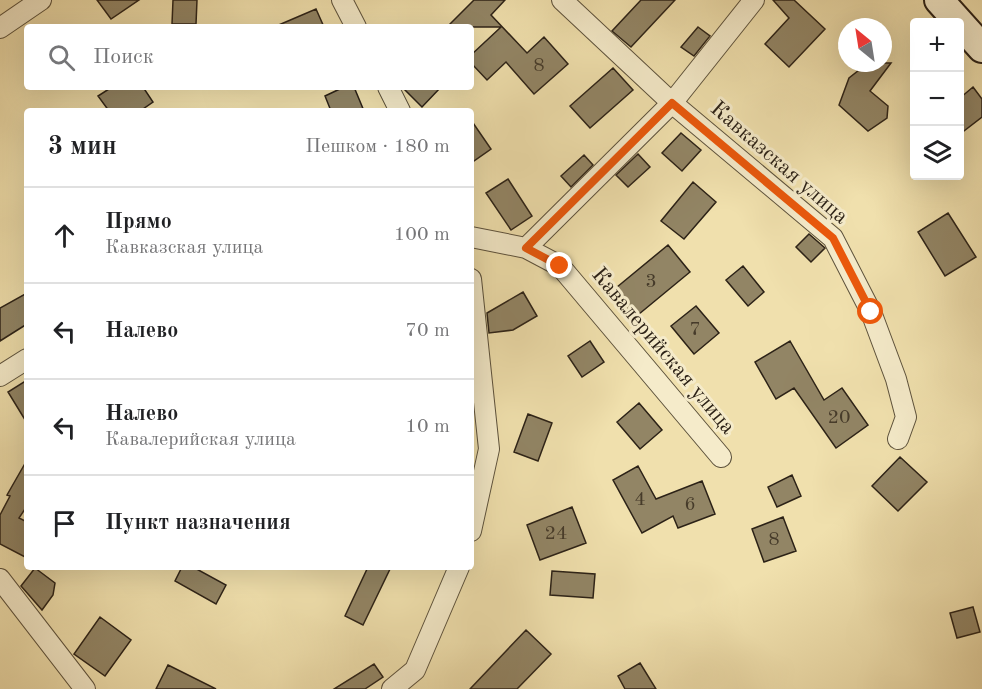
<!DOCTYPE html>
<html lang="ru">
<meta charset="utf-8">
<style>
:root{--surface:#fff;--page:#f2f2f2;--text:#202124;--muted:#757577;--line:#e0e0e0}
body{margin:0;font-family:"Old Standard TT",serif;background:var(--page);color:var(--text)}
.controls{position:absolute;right:18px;top:18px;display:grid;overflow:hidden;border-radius:6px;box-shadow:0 6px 24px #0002}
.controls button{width:54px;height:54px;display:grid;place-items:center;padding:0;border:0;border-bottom:2px solid var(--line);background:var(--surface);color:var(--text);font:30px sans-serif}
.compass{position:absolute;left:838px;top:18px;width:54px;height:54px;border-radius:50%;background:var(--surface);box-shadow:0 6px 24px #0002;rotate:330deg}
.stop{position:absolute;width:18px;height:18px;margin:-14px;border:4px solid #ea580c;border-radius:50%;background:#fff}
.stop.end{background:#ea580c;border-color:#fff;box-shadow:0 2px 6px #0008}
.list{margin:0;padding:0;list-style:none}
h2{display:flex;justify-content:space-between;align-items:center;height:78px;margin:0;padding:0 24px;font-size:26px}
h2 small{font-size:20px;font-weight:400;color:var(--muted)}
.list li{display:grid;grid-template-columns:39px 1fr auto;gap:18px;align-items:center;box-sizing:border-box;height:96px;padding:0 24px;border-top:2px solid var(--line)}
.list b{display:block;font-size:22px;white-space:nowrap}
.list p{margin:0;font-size:20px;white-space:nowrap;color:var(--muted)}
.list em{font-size:20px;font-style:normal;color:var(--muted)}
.icon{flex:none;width:33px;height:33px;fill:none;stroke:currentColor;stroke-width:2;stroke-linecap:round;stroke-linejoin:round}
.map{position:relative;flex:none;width:982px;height:689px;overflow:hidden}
.search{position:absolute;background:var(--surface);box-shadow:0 6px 24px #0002;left:24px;top:24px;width:450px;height:66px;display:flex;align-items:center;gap:15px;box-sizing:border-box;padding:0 21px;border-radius:6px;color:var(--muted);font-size:22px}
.panel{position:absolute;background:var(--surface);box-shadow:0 6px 24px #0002;left:24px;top:108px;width:450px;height:462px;border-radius:6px}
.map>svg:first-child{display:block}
.building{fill:#928565;stroke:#2c2217;stroke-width:1.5}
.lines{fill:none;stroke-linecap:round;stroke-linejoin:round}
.street-casing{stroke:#5d523c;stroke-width:22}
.secondary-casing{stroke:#2c2217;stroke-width:32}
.street{stroke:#f5ebca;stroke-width:20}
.secondary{stroke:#f5ebca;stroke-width:28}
.route{stroke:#ea580c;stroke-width:8}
.labels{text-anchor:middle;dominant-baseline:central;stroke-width:6;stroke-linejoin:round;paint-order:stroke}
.number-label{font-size:20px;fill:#463b2a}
.street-label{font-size:22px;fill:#2c2217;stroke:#f5ebca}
</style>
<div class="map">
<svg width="982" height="689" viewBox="0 0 982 689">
<rect width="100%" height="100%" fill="#f0e0ad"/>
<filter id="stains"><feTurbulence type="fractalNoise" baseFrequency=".00333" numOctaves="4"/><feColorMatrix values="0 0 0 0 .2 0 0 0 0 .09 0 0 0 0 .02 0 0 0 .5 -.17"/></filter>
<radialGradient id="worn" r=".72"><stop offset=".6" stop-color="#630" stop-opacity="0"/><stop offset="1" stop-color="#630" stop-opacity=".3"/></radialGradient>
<path class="building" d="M 97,0 L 139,0 L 111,19 Z
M 173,0 L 197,0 L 196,24 L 172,24 Z
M 474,0 L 505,0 L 491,15 L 527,53 L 544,37 L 568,64 L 534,94 L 506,62 L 487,80 L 471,63 L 471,55 L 501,27 L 447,27 Z
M 641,0 L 675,0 L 631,47 L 612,31 Z
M 773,0 L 794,0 L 825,29 L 789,67 L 765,44 L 789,18 Z
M 316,9 L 324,27 L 274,27 Z
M 698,27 L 710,36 L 694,56 L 681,47 Z
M 868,63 L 891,63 L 870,91 L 888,106 L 887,118 L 868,131 L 839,105 L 849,78 Z
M 613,68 L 633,90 L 590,128 L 570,106 Z
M 112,87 L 143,87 L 153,102 L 140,111 L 109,111 L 98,96 Z
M 344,87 L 354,87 L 364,111 L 331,111 L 325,96 Z
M 402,87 L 441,87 L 422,107 Z
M 973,87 L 982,99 L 982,117 L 960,134 L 960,98 Z
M 471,120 L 491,149 L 471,163 Z
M 681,133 L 701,150 L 682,171 L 662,153 Z
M 638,154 L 650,167 L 628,187 L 616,175 Z
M 584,155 L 593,165 L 571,187 L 561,176 Z
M 508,179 L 532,216 L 511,230 L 486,193 Z
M 693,182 L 716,202 L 684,239 L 661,221 Z
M 948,213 L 976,257 L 945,276 L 918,232 Z
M 809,234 L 825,248 L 811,262 L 796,247 Z
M 668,245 L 690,272 L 633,319 L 611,292 Z
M 743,266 L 764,292 L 748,306 L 726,280 Z
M 523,292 L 537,316 L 513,330 L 489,333 L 487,313 Z
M 27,293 L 27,324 L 0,341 L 0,308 Z
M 696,306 L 719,333 L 694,354 L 671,326 Z
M 590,341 L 604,362 L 582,377 L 568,356 Z
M 790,341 L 824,400 L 842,388 L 868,425 L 836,448 L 794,388 L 776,399 L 755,362 Z
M 27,380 L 27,423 L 8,392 Z
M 639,403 L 662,430 L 640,449 L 617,422 Z
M 528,414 L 552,423 L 538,461 L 514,452 Z
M 900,457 L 927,482 L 898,511 L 872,486 Z
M 27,460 L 27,506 L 19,518 L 27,522 L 27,558 L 0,544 L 0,515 L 10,496 L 7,495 Z
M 638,466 L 656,499 L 702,481 L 715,514 L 678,528 L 673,516 L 642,533 L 613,480 Z
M 792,475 L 801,496 L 777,507 L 768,487 Z
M 572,507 L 586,543 L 540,560 L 527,525 Z
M 783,517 L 796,551 L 764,562 L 752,529 Z
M 182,567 L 193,567 L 226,585 L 216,604 L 175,581 Z
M 368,567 L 391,567 L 363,625 L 345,616 Z
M 35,568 L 55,583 L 53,595 L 42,610 L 21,586 Z
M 552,571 L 595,574 L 593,598 L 550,595 Z
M 973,607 L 980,632 L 957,638 L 950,613 Z
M 100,617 L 131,640 L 105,676 L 74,654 Z
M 526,630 L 551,654 L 517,689 L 470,689 Z
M 640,663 L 656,689 L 625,689 L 618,676 Z
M 374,664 L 383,677 L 365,689 L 334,689 Z
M 168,665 L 216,689 L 156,689 Z"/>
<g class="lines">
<defs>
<path id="street" d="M 342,0 L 356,27
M 562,0 L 672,103 L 833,238 L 871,312 L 896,379 L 906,417 L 898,439
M 0,28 L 41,0
M 388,87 L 400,111
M 471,237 L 526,248 L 560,266 L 721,457
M 526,248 L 672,103 L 754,0
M 471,279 L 489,449 L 471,531
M 0,376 L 27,359
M 0,579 L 85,689
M 392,689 L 415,670 L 459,567"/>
<path id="secondary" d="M 939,0 L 982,48"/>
</defs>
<use href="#street" class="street-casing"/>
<use href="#secondary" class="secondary-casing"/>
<use href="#street" class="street"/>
<use href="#secondary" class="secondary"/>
</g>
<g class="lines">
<path class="route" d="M 560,266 L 526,248 L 672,103 L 833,238 L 871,312"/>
</g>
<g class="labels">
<g class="number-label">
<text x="539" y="66">8</text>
<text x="651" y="282">3</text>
<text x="695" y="330">7</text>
<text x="839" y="418">20</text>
<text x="640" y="500">4</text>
<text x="690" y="505">6</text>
<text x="556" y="534">24</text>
<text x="774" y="540">8</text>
</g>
<g class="street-label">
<text transform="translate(779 163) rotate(41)">Кавказская улица</text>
<text transform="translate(663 351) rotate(50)">Кавалерийская улица</text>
</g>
</g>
<rect width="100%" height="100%" filter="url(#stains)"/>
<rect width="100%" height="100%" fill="url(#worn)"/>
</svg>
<div class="controls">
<button>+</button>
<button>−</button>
<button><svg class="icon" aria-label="layers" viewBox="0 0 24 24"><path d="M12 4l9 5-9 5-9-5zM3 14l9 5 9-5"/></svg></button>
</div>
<svg class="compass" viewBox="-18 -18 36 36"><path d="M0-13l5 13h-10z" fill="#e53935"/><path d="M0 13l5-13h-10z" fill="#757577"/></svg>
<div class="stop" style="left:871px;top:312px"></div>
<div class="stop end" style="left:560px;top:266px"></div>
<div class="search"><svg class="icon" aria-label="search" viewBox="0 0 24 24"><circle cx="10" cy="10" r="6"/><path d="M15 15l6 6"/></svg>Поиск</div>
<section class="panel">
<h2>3 мин<small>Пешком · 180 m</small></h2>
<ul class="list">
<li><svg class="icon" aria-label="ahead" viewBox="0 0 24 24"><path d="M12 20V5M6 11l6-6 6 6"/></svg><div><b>Прямо</b><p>Кавказская улица</p></div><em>100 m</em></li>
<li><svg class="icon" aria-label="left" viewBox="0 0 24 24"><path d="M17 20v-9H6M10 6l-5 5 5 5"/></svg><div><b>Налево</b></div><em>70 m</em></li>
<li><svg class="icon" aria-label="left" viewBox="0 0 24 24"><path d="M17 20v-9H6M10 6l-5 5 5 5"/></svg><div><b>Налево</b><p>Кавалерийская улица</p></div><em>10 m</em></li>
<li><svg class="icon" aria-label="arrive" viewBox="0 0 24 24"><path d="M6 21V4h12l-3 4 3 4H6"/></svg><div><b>Пункт назначения</b></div></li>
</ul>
</section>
</div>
